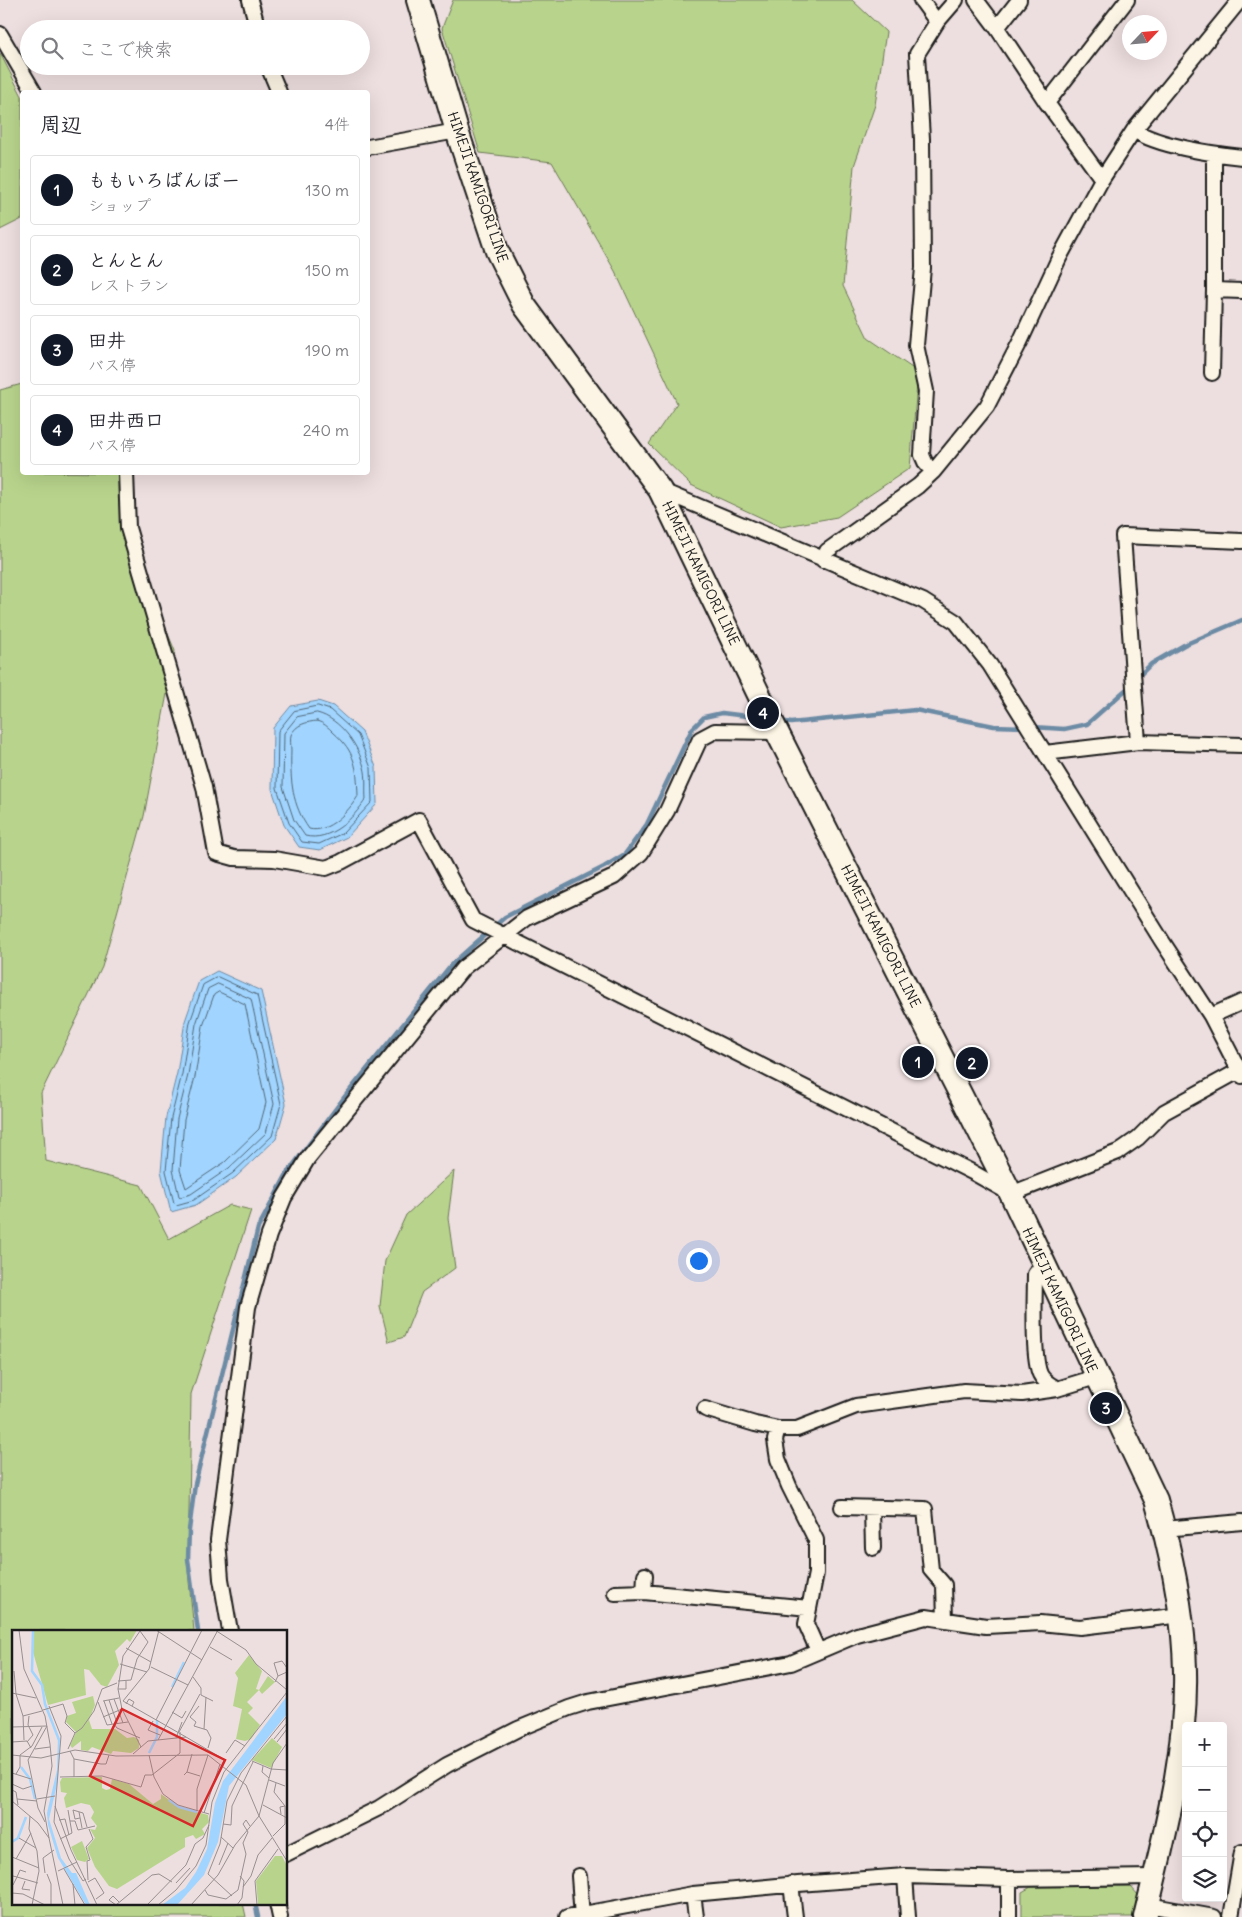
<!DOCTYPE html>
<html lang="ja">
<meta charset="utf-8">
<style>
:root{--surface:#fff;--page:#f2f2f3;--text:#2b2b33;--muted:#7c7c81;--line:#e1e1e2;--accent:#111827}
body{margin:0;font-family:Delius,"Klee One",sans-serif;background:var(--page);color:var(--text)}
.controls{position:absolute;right:15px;bottom:15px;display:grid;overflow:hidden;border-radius:5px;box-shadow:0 5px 20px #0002}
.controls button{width:45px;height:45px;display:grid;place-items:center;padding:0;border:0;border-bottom:1px solid var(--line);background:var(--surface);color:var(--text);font:25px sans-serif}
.compass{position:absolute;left:1122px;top:15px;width:45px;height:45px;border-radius:50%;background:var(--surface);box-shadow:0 5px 20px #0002;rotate:64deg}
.you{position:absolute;left:698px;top:1260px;width:18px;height:18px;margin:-12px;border:4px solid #fff;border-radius:50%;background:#1a73e8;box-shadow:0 0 0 8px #1a73e833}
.badge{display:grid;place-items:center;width:32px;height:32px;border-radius:50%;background:var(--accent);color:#fff;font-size:16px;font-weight:700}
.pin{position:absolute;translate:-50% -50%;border:2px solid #fff;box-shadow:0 1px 5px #0006}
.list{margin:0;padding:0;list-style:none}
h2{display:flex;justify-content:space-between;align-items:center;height:65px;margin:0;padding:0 20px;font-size:21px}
h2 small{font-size:16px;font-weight:400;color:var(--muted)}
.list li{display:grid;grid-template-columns:32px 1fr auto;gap:15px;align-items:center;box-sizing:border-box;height:70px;margin:0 10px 10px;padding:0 10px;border:1px solid var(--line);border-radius:5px}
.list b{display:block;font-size:19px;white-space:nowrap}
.list p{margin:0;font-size:16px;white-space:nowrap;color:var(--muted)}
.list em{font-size:16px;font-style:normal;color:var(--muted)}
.icon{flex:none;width:28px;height:28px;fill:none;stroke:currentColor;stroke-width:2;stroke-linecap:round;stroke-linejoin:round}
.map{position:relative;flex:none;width:1242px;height:1917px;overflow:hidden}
.search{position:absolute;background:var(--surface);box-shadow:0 5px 20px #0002;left:20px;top:20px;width:350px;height:55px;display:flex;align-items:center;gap:12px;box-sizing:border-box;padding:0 18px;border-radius:28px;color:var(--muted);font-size:19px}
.panel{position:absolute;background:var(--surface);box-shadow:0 5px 20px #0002;left:20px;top:90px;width:350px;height:385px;border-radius:5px}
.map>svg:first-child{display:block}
.green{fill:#b8d48c;stroke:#6a7854}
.water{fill:#a1d5ff;stroke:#6c8ba4}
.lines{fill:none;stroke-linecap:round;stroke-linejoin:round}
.shore{stroke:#516677;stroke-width:1}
.stream{stroke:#6c8ba4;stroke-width:4.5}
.street-casing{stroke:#1c1c1c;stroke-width:18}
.primary-casing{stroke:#1c1c1c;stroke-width:26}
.street{stroke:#fcf5e5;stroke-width:14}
.primary{stroke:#fcf5e5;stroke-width:22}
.labels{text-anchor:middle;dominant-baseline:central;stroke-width:4;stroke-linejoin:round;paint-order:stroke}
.street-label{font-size:14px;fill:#1c1c1c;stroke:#fcf5e5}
.inset-river{fill:none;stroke:#a1d5ff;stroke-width:2.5}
.inset-road{fill:none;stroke:#999091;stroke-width:1}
.view{fill:#d62828;fill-opacity:0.15;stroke:#d62828;stroke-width:2.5}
.inset-edge{fill:none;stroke:#1c1c1c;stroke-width:2.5}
</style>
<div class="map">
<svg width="1242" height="1917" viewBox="0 0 1242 1917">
<rect width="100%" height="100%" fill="#eddedf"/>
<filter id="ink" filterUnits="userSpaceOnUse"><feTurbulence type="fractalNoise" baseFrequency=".02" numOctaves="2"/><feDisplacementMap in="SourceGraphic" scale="10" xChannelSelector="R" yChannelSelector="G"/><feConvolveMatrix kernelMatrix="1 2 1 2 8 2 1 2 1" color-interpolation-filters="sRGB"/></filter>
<g filter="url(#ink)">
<path class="green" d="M 453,0 L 852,0 L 886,32 L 875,105 L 854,166 L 843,286 L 868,338 L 918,372 L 910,468 L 837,517 L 781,527 L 691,485 L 649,444 L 677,403 L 615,271 L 552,162 L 480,153 L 442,28 Z
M 0,53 L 22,96 L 22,219 L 0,230 Z
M 22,384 L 22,472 L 126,473 L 130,541 L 175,651 L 144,816 L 102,967 L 41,1093 L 46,1161 L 141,1185 L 169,1239 L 230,1205 L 251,1210 L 191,1394 L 188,1571 L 194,1631 L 14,1631 L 14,1903 L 243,1903 L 246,1917 L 0,1917 L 0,390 Z
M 454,1171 L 448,1218 L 455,1268 L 422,1292 L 404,1337 L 389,1342 L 380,1306 L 385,1261 L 406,1215 Z
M 1130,1886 L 1139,1896 L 1134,1917 L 1022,1917 L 1022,1892 L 1031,1887 Z"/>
<path class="water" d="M 318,701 L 333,706 L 362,732 L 376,767 L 377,804 L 347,837 L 320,850 L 299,847 L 284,825 L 272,789 L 273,728 L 291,706 Z
M 217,971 L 261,991 L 286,1104 L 276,1139 L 236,1177 L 196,1205 L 171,1212 L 161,1171 L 166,1117 L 177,1073 L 185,1021 L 199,981 Z"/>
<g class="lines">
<path class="shore" d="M 318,706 L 330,710 L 358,735 L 371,768 L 372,802 L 343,833 L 319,844 L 302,842 L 289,823 L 277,788 L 278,731 L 294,711 Z
M 317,713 C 341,719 358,745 364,767 C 367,777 365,789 366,799 C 353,819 330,842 305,836 L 294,820 L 283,787 L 284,733 L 297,717 Z
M 317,721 C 324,723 328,727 333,732 C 356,752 357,768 358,796 C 349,811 328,834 309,829 C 292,805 290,780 291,751 C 291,746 290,739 291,735 C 296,724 307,722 317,721 Z
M 218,977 L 257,995 L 281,1104 L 272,1136 L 233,1173 L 194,1200 L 176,1205 L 174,1203 L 166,1171 L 171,1118 L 182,1074 L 190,1022 L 203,985 Z
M 218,984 L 251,999 L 274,1104 L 266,1133 L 229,1168 L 191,1194 L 180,1197 L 179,1196 L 173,1170 L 177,1119 L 188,1075 L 196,1024 L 208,989 Z
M 219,992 L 245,1004 L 266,1103 L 259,1129 L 225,1162 L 186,1188 L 180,1170 L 184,1120 L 195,1077 L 203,1026 L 214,995 Z"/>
<path class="stream" d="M 1137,678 L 1151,664 L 1184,645 L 1242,620
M 781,721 L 791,723 L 915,710 L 994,726 L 1025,727
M 1033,727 L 1064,729 L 1087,724 L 1130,686
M 198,1631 L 188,1559 L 189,1530 L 195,1484 L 258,1228 L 288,1172 L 343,1099 L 451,965 L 505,917 L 604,867 L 625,854 L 647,824 L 692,729 L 704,717 L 722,713 L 763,718
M 255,1903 L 258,1917"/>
<defs>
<path id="street" d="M 250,0 L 258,29
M 921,0 L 937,22
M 976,0 L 997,28 L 1047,103 L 1102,179
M 997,28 L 1019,0
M 0,34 L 34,92
M 268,66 L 279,92
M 1047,103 L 1127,0
M 1134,130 C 1157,146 1213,154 1242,157
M 368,147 L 457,131
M 1214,290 L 1242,291
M 1212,373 L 1214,290 L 1214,154
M 126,472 L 128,528 L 204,787 L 216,853 L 234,858 L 274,859 L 326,868 L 341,862 L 419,820 L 473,920 L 972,1172 L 1011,1194 L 1118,1152 L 1138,1138 L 1164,1112 L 1242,1069
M 933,472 L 926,464 L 922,455 L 926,391 L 916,345 L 923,268 L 922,139 L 917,54 L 937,22 L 956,0
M 660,490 L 923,601 L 956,622 L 990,665 L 1162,941 L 1211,1016 L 1242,1076
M 823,560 L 827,551 L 918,486 L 933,472 L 987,406 L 1020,342 L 1059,258 L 1102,179 L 1134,130 L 1240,0
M 1138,742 L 1123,536 L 1242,541
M 1045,753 L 1138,742 L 1242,745
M 1211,1016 L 1242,1002
M 1043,1264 L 1035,1274 C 1035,1295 1032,1357 1040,1374 C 1043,1381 1051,1385 1057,1389
M 705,1409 L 755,1424 L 778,1429 L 775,1440 L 778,1459 L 789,1486 L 816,1540 L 816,1573 L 806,1624 L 818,1651
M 778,1429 L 797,1429 L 856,1406 L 964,1391 L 1022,1394 L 1057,1389 L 1096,1377
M 842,1507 L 925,1509 L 931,1570 L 944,1585 L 945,1620
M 872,1508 L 873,1548
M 1164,1529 L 1242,1522
M 644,1592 L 645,1575
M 615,1593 L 644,1592 L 809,1608
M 230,1631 L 221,1579 L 218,1540 L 248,1307 L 269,1235 L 284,1198 L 308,1158 L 463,968 L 527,918 L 614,877 L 641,853 L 667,811 L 700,739 L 715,731 L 777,732
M 286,1854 L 379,1808 L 447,1765 L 518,1729 L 569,1708 L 588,1702 L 791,1663 L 857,1635 L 926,1617 L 986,1626 L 1040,1623 L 1080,1627 L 1182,1615
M 579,1876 L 582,1917
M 905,1876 L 908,1917
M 1009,1879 L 1009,1917
M 791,1884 L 795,1917
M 693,1894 L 696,1917
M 277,1903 L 280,1917
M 1148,1905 L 1214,1917
M 567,1917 L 693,1894 L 798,1884 L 905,1876 L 1009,1879 L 1154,1877
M 1231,1917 L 1242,1852"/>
<path id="primary" d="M 418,0 L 457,131 L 497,251 L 524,305 L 660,490 L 777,732 L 1011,1194 L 1156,1500 C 1172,1556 1184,1613 1185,1671 C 1187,1754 1164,1836 1145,1917"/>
</defs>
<use href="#street" class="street-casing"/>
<use href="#primary" class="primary-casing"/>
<use href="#street" class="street"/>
<use href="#primary" class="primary"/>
</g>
</g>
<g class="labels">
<g class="street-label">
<text transform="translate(478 187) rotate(71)">HIMEJI KAMIGORI LINE</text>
<text transform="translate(701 573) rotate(64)">HIMEJI KAMIGORI LINE</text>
<text transform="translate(881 936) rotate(63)">HIMEJI KAMIGORI LINE</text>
<text transform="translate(1060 1300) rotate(65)">HIMEJI KAMIGORI LINE</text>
</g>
</g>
<g transform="translate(12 1630)">
<rect width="275" height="275" fill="#eddedf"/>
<path d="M 22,0 L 125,0 L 118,12 L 115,9 L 103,21 L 107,35 L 95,57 L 89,55 L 77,40 L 72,39 L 74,65 L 36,75 L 21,22 ZM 237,25 L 250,41 L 244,59 L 247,60 L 256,46 L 263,52 L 250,64 L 247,60 L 235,72 L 241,78 L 236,83 L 248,95 L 239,109 L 233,111 L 224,109 L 230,79 L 221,76 L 226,48 L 223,43 ZM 81,66 L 83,75 L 77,90 L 80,99 L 103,99 L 115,108 L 122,107 L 127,110 L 127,118 L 119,123 L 101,121 L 99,124 L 80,117 L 76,121 L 69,120 L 69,111 L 60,118 L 58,115 L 64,102 L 54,92 L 55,86 L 64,83 L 60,72 ZM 260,108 L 270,117 L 259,138 L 240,130 ZM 90,147 L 90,158 L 94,160 L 98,159 L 100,149 L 117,154 L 141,174 L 149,169 L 149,164 L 167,177 L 196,185 L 197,192 L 190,199 L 193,204 L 184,209 L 181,205 L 173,208 L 173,217 L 105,259 L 97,256 L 83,237 L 75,218 L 83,208 L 78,199 L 83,200 L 85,196 L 79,188 L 82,182 L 78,175 L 69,173 L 54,178 L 52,168 L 55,163 L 49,162 L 48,152 L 50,148 ZM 70,211 L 77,229 L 73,232 L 65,230 L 59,217 ZM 263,226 L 270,226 L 275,236 L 275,275 L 246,275 L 244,251 Z" fill="#b8d48c"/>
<path d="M 275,66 L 275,84 L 217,156 L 206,212 L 192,245 L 165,275 L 150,275 L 173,258 L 184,242 L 195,219 L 203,173 L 211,151 ZM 46,106 L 48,110 L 46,150 L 37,189 L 49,228 L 60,243 L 64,243 L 78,275 L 74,275 L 46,228 L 36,195 L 35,183 L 45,140 Z" fill="#a1d5ff"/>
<path class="inset-river" d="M 21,0 L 20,41 L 30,55 L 33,74 L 47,110M 160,57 L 172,32M 137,123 L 145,107 L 145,90M 9,137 L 18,149 L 23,169M 157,170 L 167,177 L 185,182M 0,212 L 6,208 L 14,187"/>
<path class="inset-road" d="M 7,0 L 12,39 L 33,86 L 38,114 L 40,136 L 32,181 L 37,208M 144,0 L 190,30M 147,0 L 137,39 L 111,71 L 174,107M 203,0 L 234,20 L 244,34 L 275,60M 128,1 L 111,26 L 106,59 L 110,79 L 129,117M 198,17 L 220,30M 114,18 L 139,32M 108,34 L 135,42M 139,37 L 176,55M 2,41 L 4,64M 266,46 L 262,33 L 270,31 L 275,38M 181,47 L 189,58 L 189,65 L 201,71M 106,51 L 119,50 L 125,29 L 136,12 L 128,1M 263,52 L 266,46 L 275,42M 106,59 L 114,59 L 114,51M 0,63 L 24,68M 4,64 L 11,86 L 12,110M 102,69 L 111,93M 97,70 L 105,93M 91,71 L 107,68M 92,71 L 100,94M 86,72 L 95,95 L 116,92M 114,74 L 117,69 L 122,72 L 120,76M 37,76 L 49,106 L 42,192 L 57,229 L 71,251 L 74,249M 187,76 L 178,87 L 184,92 L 182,96 L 195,100 L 199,108 L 196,118M 31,80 L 51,74 L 55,86 L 53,93 L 63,103M 160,82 L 170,88 L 174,81M 11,86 L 30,81M 91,87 L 110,79M 144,90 L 190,0M 141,91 L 136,100 L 148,105M 102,94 L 105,98 L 128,108M 0,97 L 35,96 L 16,130 L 26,178 L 33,192M 192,99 L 194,67M 167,102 L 188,64M 164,108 L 170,92M 262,109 L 275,93M 146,110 L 206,0M 0,112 L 15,111 L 19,118M 15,112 L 21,105 L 16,95 L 17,86M 265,112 L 275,99M 23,119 L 38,117M 56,119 L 63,103 L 70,98 L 82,81 L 90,59 L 105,53M 58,121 L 62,129 L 89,134 L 94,134 L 97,125M 214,123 L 223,110 L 233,116M 121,124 L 136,111 L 174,107 L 213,130 L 210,134M 0,125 L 29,128 L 63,120 L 104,126 L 196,125 L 234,155 L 247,186 L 275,231M 137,125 L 142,147 L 151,164 L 166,175 L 197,184M 62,129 L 62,147M 240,131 L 259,139M 251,136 L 250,142 L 257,148M 259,139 L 275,140M 175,142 L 180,124M 0,143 L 19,149M 4,144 L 8,137 L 8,125 L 20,116 L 30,97M 172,145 L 175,142 L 188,146M 48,147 L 90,146 L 129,157 L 133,145 L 140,145 L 168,123 L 168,102M 257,150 L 273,156M 264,153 L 262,162 L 273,176M 0,154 L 11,159 L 20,156M 0,160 L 4,162 L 6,175M 5,169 L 25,171M 25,169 L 43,166M 0,171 L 26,193 L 37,208 L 51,275M 251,175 L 275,188M 43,176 L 59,220 L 85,275M 185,181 L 185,159 L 196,125M 67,182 L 70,198M 192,183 L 208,134M 18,186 L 17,199 L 25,221 L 27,241 L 20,275M 68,188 L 63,189 L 61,180 L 71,183 L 75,197M 47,190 L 53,189 L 57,205M 58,191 L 63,191 L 66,200 L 83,196M 211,194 L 219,195 L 220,176 L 241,132M 261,206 L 273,194 L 273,176 L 268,177 L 269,184M 209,207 L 221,218M 7,208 L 24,218M 48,209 L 60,203 L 56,180M 0,227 L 27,238M 4,229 L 19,203M 207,235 L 216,213M 52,239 L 73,275M 46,241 L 65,232M 33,243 L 31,228 L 42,220M 35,244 L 39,254 L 39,275M 1,246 L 5,247 L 8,240 L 14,242M 76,250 L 75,231 L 78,230 L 74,217 L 81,209 L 77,199M 13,251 L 10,259 L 18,260M 76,252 L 83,248 L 92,263 L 84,269M 164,253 L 178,238M 61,254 L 63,275M 1,255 L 5,247 L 26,253M 231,257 L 239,246 L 246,225 L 260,208M 193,260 L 196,265 L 214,269 L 226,260 L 234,224 L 231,213 L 236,202 L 231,194 L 234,190 L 238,196M 0,263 L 11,264 L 33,275M 220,266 L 196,244 L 208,214 L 215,171 L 229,143 L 275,86M 104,275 L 140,245 L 147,244 L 160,252M 104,275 L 97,270 L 101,266 L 107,272M 135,275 L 174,235 L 183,214 L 191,208 L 197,195M 146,275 L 164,260 L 184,236 L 194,215 L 200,172 L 212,142 L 275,62M 179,275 L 206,245 L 223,215 L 247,186 L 261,133 L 275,113M 225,275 L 230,268 L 232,251 L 228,246M 245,275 L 243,251 L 266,219"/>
<path class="view" d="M 110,79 L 213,130 L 181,196 L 78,146 Z"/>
<rect width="275" height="275" class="inset-edge"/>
</g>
</svg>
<div class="controls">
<button>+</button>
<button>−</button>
<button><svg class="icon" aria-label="locate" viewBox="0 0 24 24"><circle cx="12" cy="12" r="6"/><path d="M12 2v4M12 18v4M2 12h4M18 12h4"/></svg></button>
<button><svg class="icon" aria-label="layers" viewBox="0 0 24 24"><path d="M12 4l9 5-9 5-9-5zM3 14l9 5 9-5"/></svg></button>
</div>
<svg class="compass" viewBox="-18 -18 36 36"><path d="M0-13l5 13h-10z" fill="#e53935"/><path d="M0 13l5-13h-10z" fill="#7c7c81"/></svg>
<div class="you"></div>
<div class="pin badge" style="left:918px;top:1062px">1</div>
<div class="pin badge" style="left:972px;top:1063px">2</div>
<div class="pin badge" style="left:1106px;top:1408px">3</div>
<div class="pin badge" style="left:763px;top:713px">4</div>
<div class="search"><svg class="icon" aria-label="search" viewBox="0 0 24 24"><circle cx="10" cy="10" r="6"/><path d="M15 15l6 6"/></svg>ここで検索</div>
<section class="panel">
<h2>周辺<small>4件</small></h2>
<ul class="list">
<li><span class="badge">1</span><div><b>ももいろばんぼー</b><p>ショップ</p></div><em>130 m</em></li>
<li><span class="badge">2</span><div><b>とんとん</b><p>レストラン</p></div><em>150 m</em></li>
<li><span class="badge">3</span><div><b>田井</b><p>バス停</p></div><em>190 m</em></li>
<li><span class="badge">4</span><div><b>田井西口</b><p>バス停</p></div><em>240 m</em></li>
</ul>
</section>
</div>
